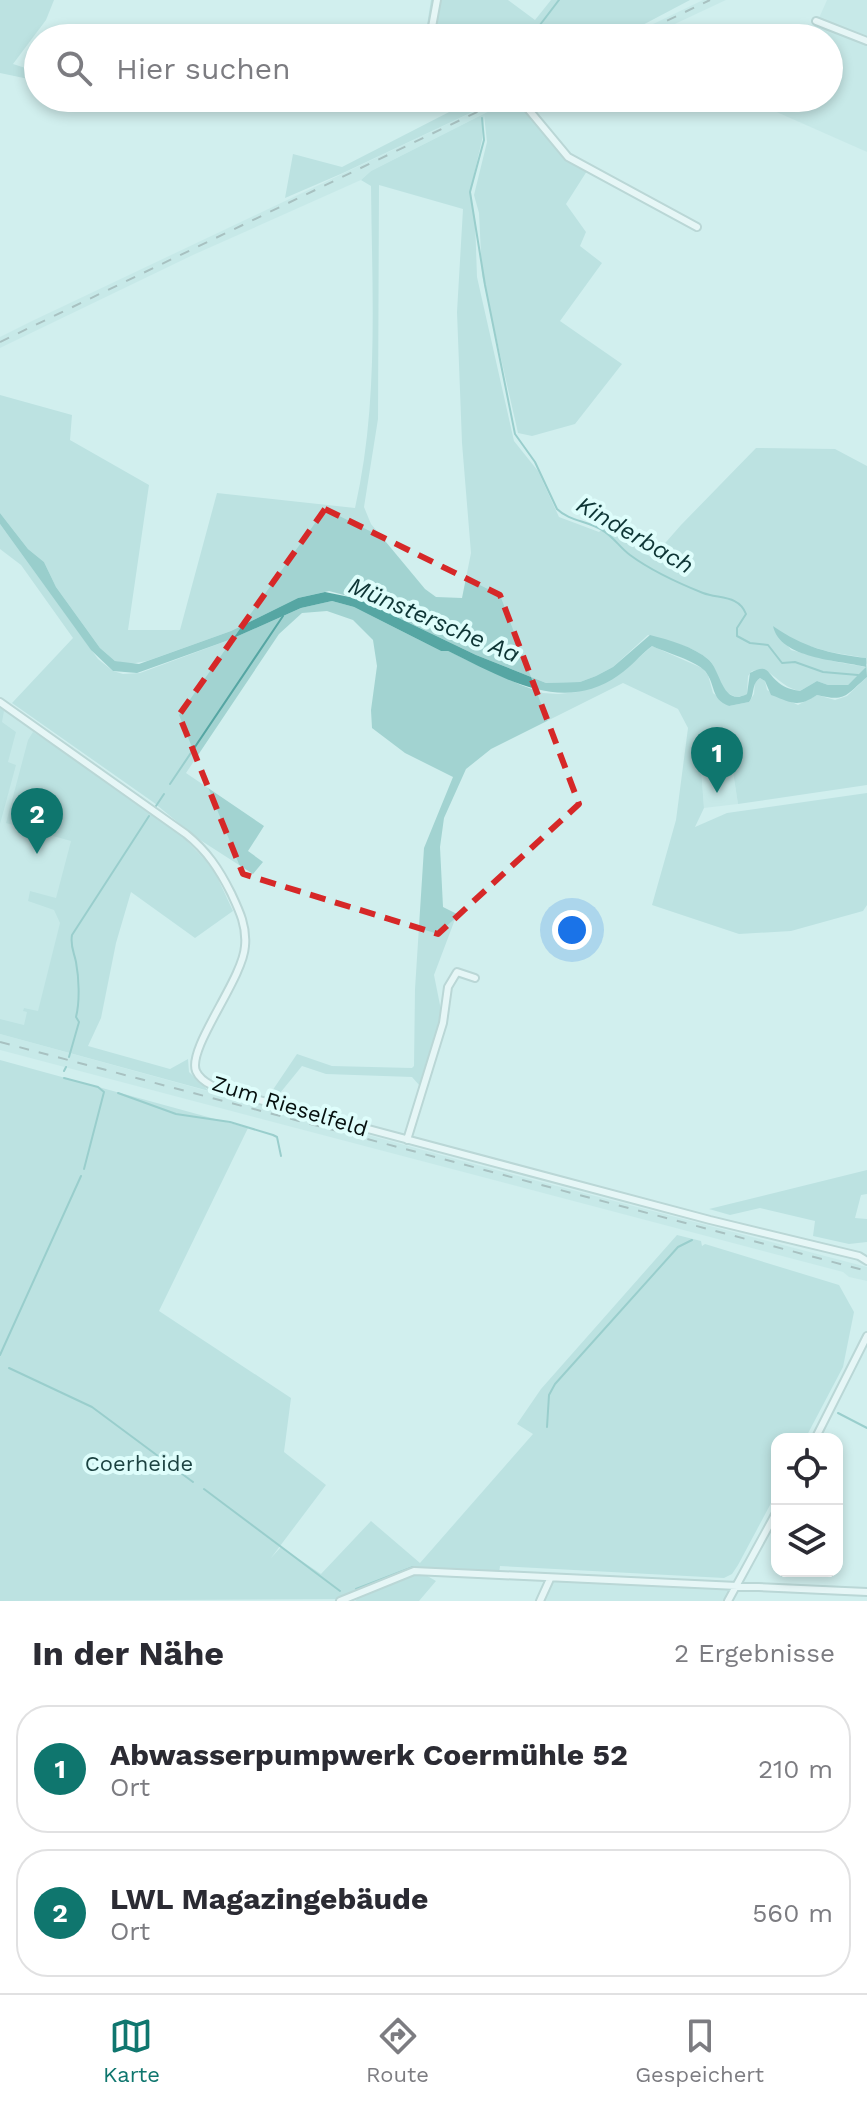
<!DOCTYPE html>
<html lang="de">
<meta charset="utf-8">
<style>
:root{--surface:#fff;--page:#f7f7f7;--text:#2b2b33;--muted:#7c7c81;--line:#e1e1e2;--accent:#0f766e}
body{margin:0;font-family:"Work Sans",sans-serif;background:var(--page);color:var(--text)}
.controls{position:absolute;right:24px;bottom:24px;display:grid;overflow:hidden;border-radius:16px;box-shadow:0 4px 12px #0003}
.controls button{width:72px;height:72px;display:grid;place-items:center;padding:0;border:0;border-bottom:2px solid var(--line);background:var(--surface);color:var(--text);font:40px sans-serif}
.you{position:absolute;left:572px;top:930px;width:28px;height:28px;margin:-20px;border:6px solid #fff;border-radius:50%;background:#1a73e8;box-shadow:0 0 0 12px #1a73e833}
.badge{display:grid;place-items:center;width:52px;height:52px;border-radius:50%;background:var(--accent);color:#fff;font-size:26px;font-weight:700}
.pin{position:absolute;translate:-50% -66px;filter:drop-shadow(0 2px 4px #0008)}
.pin::after{content:'';position:absolute;top:42px;width:28px;height:24px;background:inherit;clip-path:polygon(0 0,100% 0,50% 100%)}
.list{margin:0;padding:0;list-style:none}
h2{display:flex;justify-content:space-between;align-items:center;height:104px;margin:0;padding:0 32px;font-size:34px}
h2 small{font-size:26px;font-weight:400;color:var(--muted)}
.list li{display:grid;grid-template-columns:52px 1fr auto;gap:24px;align-items:center;box-sizing:border-box;height:128px;margin:0 16px 16px;padding:0 16px;border:2px solid var(--line);border-radius:32px}
.list b{display:block;font-size:30px;white-space:nowrap}
.list p{margin:0;font-size:26px;white-space:nowrap;color:var(--muted)}
.list em{font-size:26px;font-style:normal;color:var(--muted)}
.icon{flex:none;width:44px;height:44px;fill:none;stroke:currentColor;stroke-width:2;stroke-linecap:round;stroke-linejoin:round}
.map{position:relative;flex:none;width:867px;height:1601px;overflow:hidden}
.search{position:absolute;background:var(--surface);box-shadow:0 4px 12px #0003;left:24px;right:24px;top:24px;height:88px;display:flex;align-items:center;gap:20px;box-sizing:border-box;padding:0 28px;border-radius:44px;color:var(--muted);font-size:30px}
.sheet{height:392px;background:var(--surface)}
nav{display:flex;justify-content:space-around;align-items:center;box-sizing:border-box;height:112px;border-top:2px solid var(--line);background:var(--surface);font-size:22px;color:var(--muted)}
nav a{display:grid;justify-items:center;gap:4px}
nav .on{color:var(--accent)}
.map>svg:first-child{display:block}
.built{fill:#bbe3e1}
.green{fill:#a2d3d1;fill-rule:evenodd}
.water{fill:#56a6a3}
.lines{fill:none;stroke-linecap:round;stroke-linejoin:round}
.stream{stroke:#56a6a3;stroke-width:2}
.minor-casing{stroke:#9dbab8;stroke-width:10}
.minor{stroke:#fff;stroke-width:6}
.rail{stroke:#758a89;stroke-width:2;stroke-dasharray:10 10;stroke-linecap:butt}
.marked{fill:none;stroke:#d62828;stroke-width:6;stroke-dasharray:16 10;stroke-linejoin:round}
.labels{text-anchor:middle;dominant-baseline:central;stroke-width:8;stroke-linejoin:round;paint-order:stroke}
.street-label{font-size:22px;fill:#06100f;stroke:#defdfb}
.park-label{font-size:22px;fill:#1c4241;stroke:#defdfb}
.water-label{font-size:24px;font-style:italic;fill:#0e3535;stroke:#defdfb}
</style>
<div class="map">
<svg width="867" height="1601" viewBox="0 0 867 1601">
<rect width="100%" height="100%" fill="#d1efee"/>
<path class="built" d="M 703,0 L 726,0 L 645,38 L 624,38 Z
M 827,0 L 867,0 L 867,152 L 772,110 L 778,98 L 829,98 L 829,38 L 810,38 Z
M 502,98 L 515,98 L 371,171 L 361,180 L 193,255 L 0,348 L 0,337 L 32,321 Z
M 0,708 L 103,781 L 35,1035 L 0,1026 Z
M 730,753 L 738,804 L 704,808 L 700,754 Z
M 0,1034 L 496,1170 L 867,1267 L 867,1281 L 849,1277 L 843,1272 L 0,1050 Z
M 553,1581 L 731,1590 L 725,1601 L 542,1601 Z"/>
<path class="green" d="M 0,0 L 54,0 L 46,20 L 13,64 L 38,72 L 38,81 L 0,73 Z
M 431,0 L 508,0 L 535,20 L 551,0 L 690,0 L 618,38 L 425,38 Z
M 466,98 L 502,98 L 343,173 L 285,198 L 293,154 L 342,167 L 453,110 Z
M 515,98 L 566,159 L 587,171 L 566,204 L 586,232 L 580,246 L 602,263 L 560,321 L 622,364 L 575,424 L 532,436 L 518,433 L 482,275 L 479,213 L 474,195 L 487,142 L 484,115 L 482,140 L 470,192 L 475,219 L 477,277 L 514,441 L 538,471 L 559,517 L 599,532 L 608,524 L 652,558 L 681,525 L 756,448 L 835,449 L 867,466 L 867,664 L 864,663 L 866,658 L 830,652 L 792,641 L 773,626 L 791,650 L 837,662 L 866,667 L 864,670 L 848,685 L 828,685 L 817,681 L 800,691 C 776,686 773,665 752,671 L 748,676 L 747,694 C 741,697 735,698 728,693 C 717,685 718,668 709,660 C 691,644 669,643 648,635 L 613,667 L 596,676 L 580,682 L 546,683 L 476,655 L 359,599 L 329,591 L 298,598 L 231,631 L 147,661 L 130,664 L 115,661 L 100,648 L 56,587 L 44,562 L 28,549 L 0,513 L 0,395 L 72,415 L 70,440 L 149,485 L 128,630 L 180,630 L 217,493 L 355,508 C 379,404 372,293 371,186 L 361,180 L 371,171 ZM 379,185 L 463,209 L 457,312 L 462,443 L 471,553 L 462,598 L 436,597 L 425,589 L 371,524 L 364,507 L 378,419 Z
M 0,524 L 98,659 L 113,671 L 123,674 L 140,673 L 229,640 L 301,608 L 332,601 L 354,607 L 441,651 L 448,651 L 521,685 L 543,693 L 558,694 L 577,692 L 619,675 L 652,646 L 702,668 L 708,675 L 713,693 L 729,706 L 749,702 L 754,694 L 755,682 L 760,678 L 765,681 L 767,690 L 798,705 L 817,695 L 835,700 L 847,696 L 867,677 L 867,785 L 738,804 L 730,753 L 700,754 L 704,808 L 695,827 L 727,813 L 867,793 L 867,905 L 863,911 L 791,931 L 739,934 L 652,905 L 676,820 L 688,728 L 678,709 L 623,683 L 491,749 L 466,769 L 444,818 L 440,847 L 443,907 L 457,914 L 434,975 L 442,1015 L 420,1086 L 412,1077 L 326,1074 L 302,1066 L 276,1098 L 268,1097 L 297,1054 L 332,1066 L 412,1068 L 414,1066 L 415,989 L 424,848 L 453,777 L 405,753 L 372,728 L 371,710 L 377,666 L 373,640 L 353,620 L 327,611 L 302,613 L 279,634 L 186,773 L 264,826 L 248,851 L 263,862 L 253,874 L 197,838 L 153,802 L 12,703 L 73,638 L 21,565 L 0,549 Z
M 0,708 L 4,711 L 2,722 L 16,732 L 8,762 L 16,765 L 0,824 Z
M 33,732 L 82,763 L 180,834 L 213,868 L 233,911 L 195,938 L 131,892 L 116,943 L 101,1018 L 88,1046 L 170,1069 L 188,1059 L 189,1072 L 209,1091 L 0,1034 L 0,1019 L 24,1025 L 27,1012 L 23,1011 L 24,1008 L 38,1011 L 60,923 L 54,910 L 28,901 L 30,891 L 56,898 L 71,841 L 6,823 L 28,740 Z
M 0,1060 L 248,1128 L 159,1311 L 291,1398 L 284,1452 L 326,1485 L 271,1558 L 281,1547 L 321,1574 L 371,1521 L 420,1563 L 533,1434 L 517,1424 L 541,1389 L 677,1235 L 701,1241 L 702,1246 L 705,1244 L 839,1285 L 854,1312 L 843,1367 L 805,1439 L 777,1439 L 775,1487 L 777,1492 L 738,1565 L 732,1574 L 724,1578 L 500,1566 L 499,1573 L 418,1567 L 417,1570 L 436,1581 L 419,1601 L 355,1601 L 357,1599 L 0,1601 Z
M 867,1170 L 867,1194 L 861,1195 L 855,1218 L 867,1219 L 867,1242 L 849,1244 L 813,1236 L 815,1221 L 760,1208 L 730,1215 L 709,1209 Z"/>
<path class="water" d="M 0,513 L 28,549 L 44,562 L 56,587 L 100,648 L 115,661 L 139,664 L 231,631 L 298,598 L 325,592 L 359,599 L 476,655 L 546,683 L 580,682 L 596,676 L 613,667 L 650,635 C 669,640 693,646 709,660 C 721,671 722,707 747,694 L 750,673 C 769,663 766,673 779,683 C 785,688 793,690 800,691 L 817,681 L 828,685 L 848,685 L 866,667 C 838,660 780,659 773,626 C 803,647 830,654 866,658 L 867,677 C 845,696 846,702 817,695 C 797,708 793,703 771,695 L 765,681 L 760,678 C 751,684 755,695 749,702 L 729,706 C 710,699 716,684 705,671 C 696,661 665,652 652,646 C 640,655 631,667 619,675 C 561,716 503,677 448,651 L 441,651 L 354,607 L 332,601 L 301,608 L 229,640 L 137,673 L 113,671 L 91,650 L 0,524 Z"/>
<g class="lines">
<path class="stream" d="M 530,38 L 559,0
M 478,98 L 479,103
M 482,118 L 484,140 L 470,192 L 485,285 L 515,434 L 535,462 L 557,509 C 569,521 588,521 602,530 C 613,536 620,548 630,555 C 653,572 678,583 703,593 C 719,599 739,595 746,614 L 737,628 L 737,636 L 750,643 L 768,645 L 782,663 L 795,662 L 823,672 L 858,675
M 170,784 L 283,616
M 156,806 L 164,794
M 69,1057 L 79,1022 L 76,1017 C 80,1001 79,978 76,962 C 74,952 70,946 72,935 L 149,816
M 64,1071 L 66,1067
M 64,1078 L 98,1087 L 104,1092 L 84,1169
M 118,1093 L 176,1114 L 230,1122 L 273,1135 L 277,1137 L 281,1156
M 0,1355 L 81,1176
M 9,1368 L 92,1407 L 193,1482
M 838,1413 L 867,1428
M 547,1427 L 549,1395 L 555,1384 L 678,1247 L 692,1240
M 204,1489 L 340,1591
M 356,1589 L 413,1567"/>
<defs>
<path id="minor" d="M 816,21 L 867,41
M 430,38 L 437,0
M 519,98 L 568,157 L 697,227
M 0,702 L 186,834 C 207,851 219,869 231,893 C 239,910 247,926 245,946 C 243,979 187,1048 196,1071 C 203,1087 229,1091 244,1096 L 710,1220 L 859,1256 L 867,1261
M 407,1140 L 443,1023 L 448,987 L 457,972 L 475,978
M 815,1439 L 867,1336
M 340,1601 L 414,1571 L 867,1592
M 540,1601 L 550,1579
M 728,1601 L 777,1511"/>
</defs>
<use href="#minor" class="minor-casing"/>
<use href="#minor" class="minor"/>
<path class="rail" d="M 631,38 L 710,0
M 0,342 L 506,98
M 0,1042 L 867,1271"/>
</g>
<path d="M0 0H867V1601H0ZM 325,509 L 500,595 L 579,804 L 438,934 L 243,874 L 179,715 Z" fill="#d1efee" fill-opacity=".55" fill-rule="evenodd"/>
<path class="marked" d="M 325,509 L 500,595 L 579,804 L 438,934 L 243,874 L 179,715 Z"/>
<g class="labels">
<g class="street-label">
<text transform="translate(290 1106) rotate(17)">Zum Rieselfeld</text>
</g>
<g class="park-label">
<text x="139" y="1463">Coerheide</text>
</g>
<g class="water-label">
<text transform="translate(635 535) rotate(30)">Kinderbach</text>
<text transform="translate(434 620) rotate(23)">Münstersche Aa</text>
</g>
</g>
</svg>
<div class="controls">
<button><svg class="icon" aria-label="locate" viewBox="0 0 24 24"><circle cx="12" cy="12" r="6"/><path d="M12 2v4M12 18v4M2 12h4M18 12h4"/></svg></button>
<button><svg class="icon" aria-label="layers" viewBox="0 0 24 24"><path d="M12 4l9 5-9 5-9-5zM3 14l9 5 9-5"/></svg></button>
</div>
<div class="you"></div>
<div class="pin badge" style="left:717px;top:793px">1</div>
<div class="pin badge" style="left:37px;top:854px">2</div>
<div class="search"><svg class="icon" aria-label="search" viewBox="0 0 24 24"><circle cx="10" cy="10" r="6"/><path d="M15 15l6 6"/></svg>Hier suchen</div>
</div>
<section class="sheet">
<h2>In der Nähe<small>2 Ergebnisse</small></h2>
<ul class="list">
<li><span class="badge">1</span><div><b>Abwasserpumpwerk Coermühle 52</b><p>Ort</p></div><em>210 m</em></li>
<li><span class="badge">2</span><div><b>LWL Magazingebäude</b><p>Ort</p></div><em>560 m</em></li>
</ul>
</section>
<nav>
<a class="on"><svg class="icon" aria-label="map" viewBox="0 0 24 24"><path d="M3 6l6-2 6 2 6-2v14l-6 2-6-2-6 2zM9 4v14M15 6v14"/></svg>Karte</a>
<a><svg class="icon" aria-label="directions" viewBox="0 0 24 24"><path d="M12 3l9 9-9 9-9-9zM9 14v-3h6M13 9l2 2-2 2"/></svg>Route</a>
<a><svg class="icon" aria-label="saved" viewBox="0 0 24 24"><path d="M7 4h10v16l-5-4-5 4z"/></svg>Gespeichert</a>
</nav>
